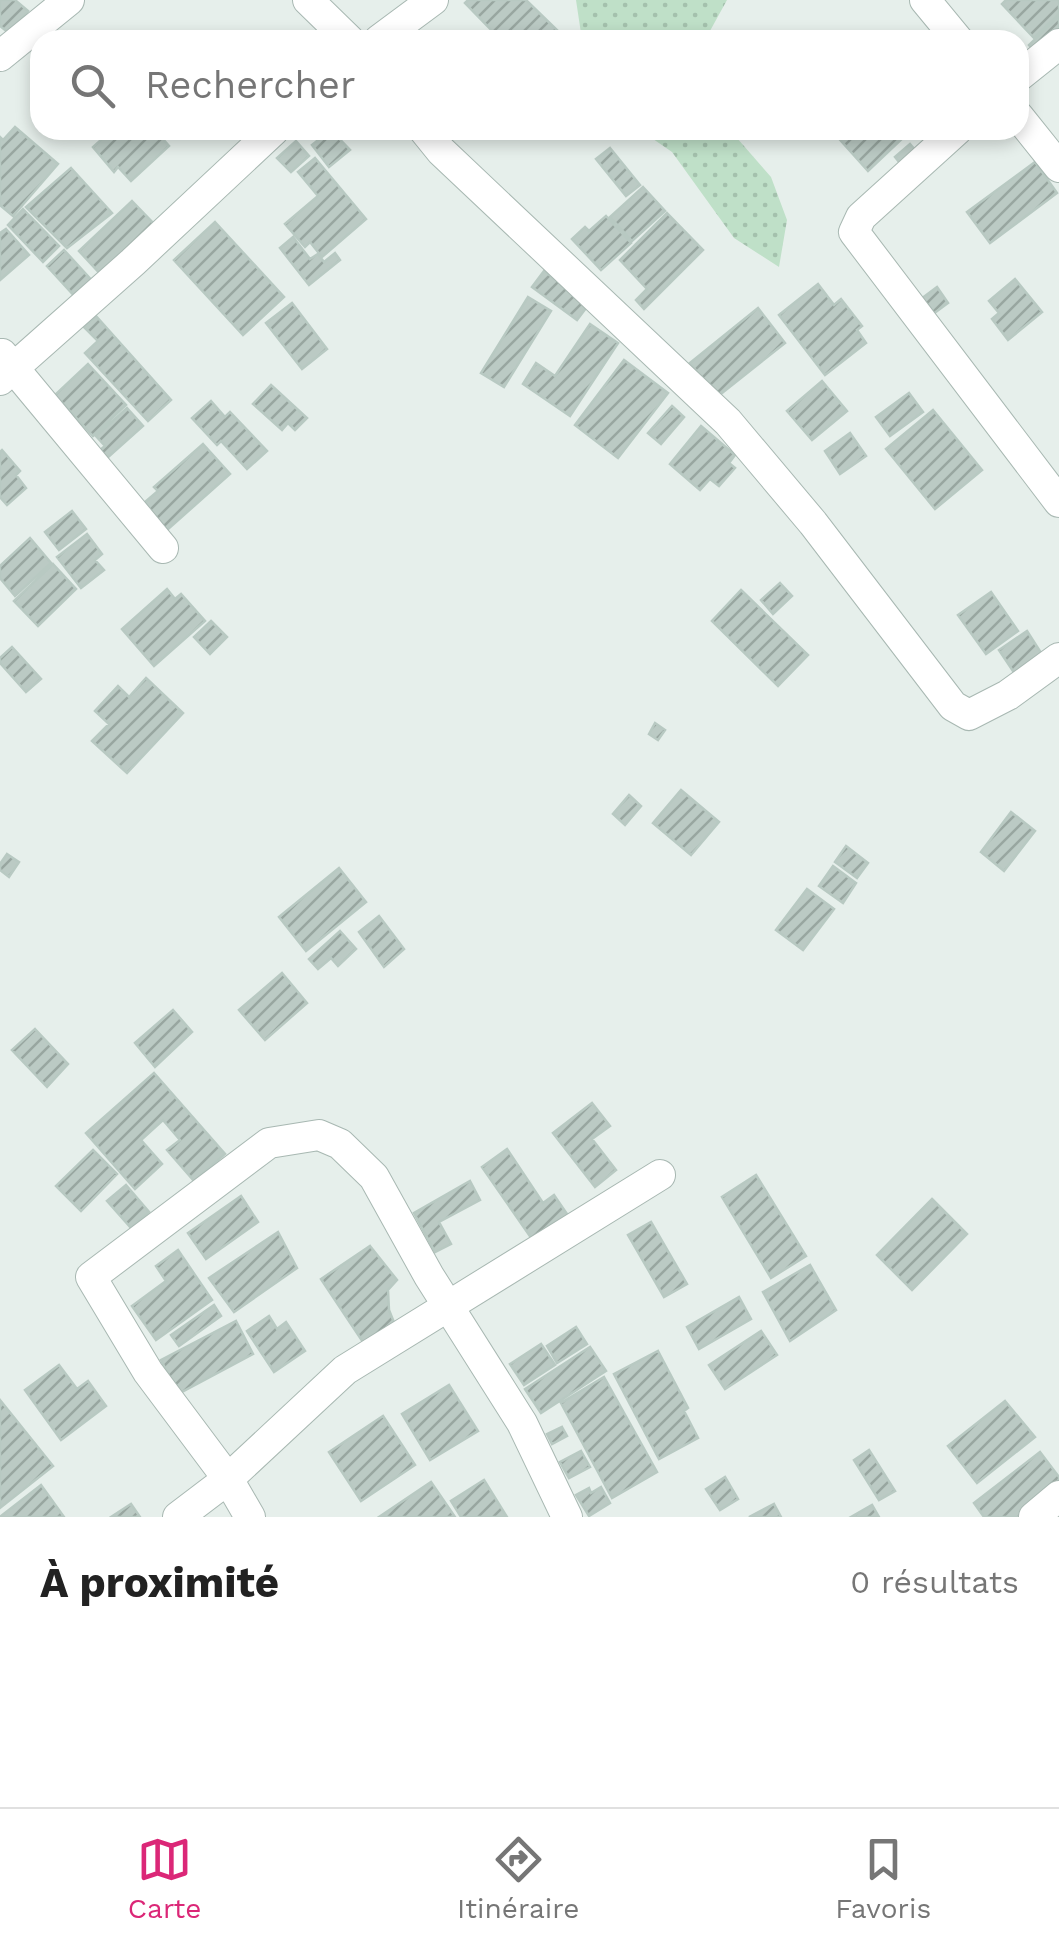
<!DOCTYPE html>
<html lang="fr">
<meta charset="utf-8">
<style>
:root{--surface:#fff;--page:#f6f6f6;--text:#222;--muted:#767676;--line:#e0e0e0;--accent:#db2777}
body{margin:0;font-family:"Work Sans",sans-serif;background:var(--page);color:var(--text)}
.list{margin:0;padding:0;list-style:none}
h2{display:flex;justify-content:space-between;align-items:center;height:130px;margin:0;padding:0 40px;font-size:42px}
h2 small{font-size:32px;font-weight:400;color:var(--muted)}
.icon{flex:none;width:55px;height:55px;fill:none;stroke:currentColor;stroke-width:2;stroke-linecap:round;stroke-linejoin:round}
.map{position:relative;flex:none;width:1059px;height:1517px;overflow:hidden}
.search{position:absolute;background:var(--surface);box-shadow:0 5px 15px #0003;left:30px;right:30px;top:30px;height:110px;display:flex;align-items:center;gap:25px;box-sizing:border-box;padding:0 35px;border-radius:30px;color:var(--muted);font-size:38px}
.sheet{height:290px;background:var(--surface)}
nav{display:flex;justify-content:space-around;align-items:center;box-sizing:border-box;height:140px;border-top:2px solid var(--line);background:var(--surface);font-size:28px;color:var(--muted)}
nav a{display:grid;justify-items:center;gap:5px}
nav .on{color:var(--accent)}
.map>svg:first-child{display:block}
.grass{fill:url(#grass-dots)}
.building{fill:url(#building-hatch);stroke:#b8c9c2;stroke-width:2.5}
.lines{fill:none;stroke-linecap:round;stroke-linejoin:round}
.minor-casing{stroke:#a8b8b2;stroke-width:32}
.minor{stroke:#fff;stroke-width:30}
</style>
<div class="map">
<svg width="1059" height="1517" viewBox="0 0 1059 1517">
<defs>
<pattern id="grass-dots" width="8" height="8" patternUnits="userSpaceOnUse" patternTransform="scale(2.5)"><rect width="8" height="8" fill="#bfe0c8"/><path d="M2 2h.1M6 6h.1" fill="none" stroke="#a4c1ad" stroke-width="1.8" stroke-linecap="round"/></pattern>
<pattern id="building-hatch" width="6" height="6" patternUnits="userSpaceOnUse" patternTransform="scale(2.5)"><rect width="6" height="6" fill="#bbcac4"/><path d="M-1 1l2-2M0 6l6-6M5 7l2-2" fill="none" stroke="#98a6a0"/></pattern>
</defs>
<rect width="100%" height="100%" fill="#e6efeb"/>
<path class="grass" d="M 576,0 L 727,0 L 705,40 L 582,40 Z
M 640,130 L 730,130 L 771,177 L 787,220 L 779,267 L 734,238 L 672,152 Z"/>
<path class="building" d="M 0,0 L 15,0 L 28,11 L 10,34 L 0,26 Z
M 468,0 L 526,0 L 559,32 L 551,40 L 501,40 L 465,3 Z
M 1006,0 L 1059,0 L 1059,14 L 1034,38 L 1002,4 Z
M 1059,16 L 1059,40 L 1040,58 L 1029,45 Z
M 15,127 L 58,164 L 13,216 L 0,205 L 0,137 L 3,140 Z
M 112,130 L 155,130 L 169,146 L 131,181 L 118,167 L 114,172 L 93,147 Z
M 331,130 L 350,150 L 329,167 L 312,145 Z
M 837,130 L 900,130 L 905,136 L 868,171 L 834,133 Z
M 296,141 L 309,156 L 291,172 L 277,158 Z
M 910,144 L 922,158 L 907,172 L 895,157 Z
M 610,148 L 640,185 L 626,196 L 596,159 Z
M 315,158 L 366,219 L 322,257 L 310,242 L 305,247 L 285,224 L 318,196 L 298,172 Z
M 1035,162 L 1057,193 L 990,243 L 967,212 Z
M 71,168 L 112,213 L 67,248 L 26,207 Z
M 643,187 L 665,211 L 632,241 L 610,217 Z
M 132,201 L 157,227 L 104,278 L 79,251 Z
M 23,209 L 59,246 L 43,262 L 8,225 Z
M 667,213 L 703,250 L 644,309 L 636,300 L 647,289 L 620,260 Z
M 606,216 L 631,243 L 601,270 L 572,239 L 585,227 L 589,231 Z
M 215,222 L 284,297 L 243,335 L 174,260 Z
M 6,229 L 29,255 L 0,280 L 0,233 Z
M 293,237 L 310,259 L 318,254 L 324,262 L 335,253 L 340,260 L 309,285 L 280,248 Z
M 64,250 L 95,284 L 78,300 L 47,266 Z
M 544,271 L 589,304 L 577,320 L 532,287 Z
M 1015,279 L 1042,312 L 1008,340 L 992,319 L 999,313 L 989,301 Z
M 818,284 L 834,305 L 841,299 L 862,326 L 857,330 L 866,343 L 825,375 L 779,315 Z
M 937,287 L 948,303 L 933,314 L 921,299 Z
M 528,297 L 551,311 L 504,387 L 481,373 Z
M 292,303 L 327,349 L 302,369 L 266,323 Z
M 758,308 L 785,343 L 717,397 L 690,363 Z
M 96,316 L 171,400 L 148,421 L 85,353 L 98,341 L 84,327 Z
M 590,324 L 618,343 L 570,416 L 523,384 L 536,363 L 555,376 Z
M 624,360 L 668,393 L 618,458 L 575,425 Z
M 88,364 L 126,405 L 93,436 L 55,395 Z
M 822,381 L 847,411 L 812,440 L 787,411 Z
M 271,385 L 307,418 L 295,430 L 288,423 L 282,430 L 253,404 Z
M 909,393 L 923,412 L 890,436 L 876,417 Z
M 211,401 L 225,417 L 230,412 L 267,451 L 247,469 L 221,441 L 217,445 L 192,418 Z
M 672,406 L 684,417 L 661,444 L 648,433 Z
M 127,408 L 143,426 L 106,459 L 99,451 L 105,446 L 96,436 Z
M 933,410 L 982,470 L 935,509 L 886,449 Z
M 701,426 L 735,455 L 729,463 L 735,468 L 719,486 L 710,479 L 700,490 L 670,464 Z
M 850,433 L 866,456 L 840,474 L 825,451 Z
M 203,444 L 230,474 L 167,530 L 144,503 L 158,491 L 154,487 Z
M 2,450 L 20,471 L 16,475 L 26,488 L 7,505 L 0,497 L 0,452 Z
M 72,511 L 86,529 L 59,550 L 45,532 Z
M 87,534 L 102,554 L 95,560 L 104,570 L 81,588 L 57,557 Z
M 30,538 L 51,563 L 15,596 L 0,578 L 0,566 Z
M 53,564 L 76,589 L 38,626 L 14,601 Z
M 780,583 L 792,596 L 773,614 L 761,600 Z
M 167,589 L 175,599 L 181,594 L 205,621 L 154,666 L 122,629 Z
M 741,590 L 808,655 L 778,686 L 712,621 Z
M 991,592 L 1018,631 L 986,654 L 958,615 Z
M 211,621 L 227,637 L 210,654 L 194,637 Z
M 1027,631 L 1045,659 L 1017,677 L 999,650 Z
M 12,647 L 41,679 L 26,692 L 0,663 L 0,658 Z
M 146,678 L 183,713 L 127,773 L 92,741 L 109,724 L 95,711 L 118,686 L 129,697 Z
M 655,723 L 665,730 L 658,740 L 649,734 Z
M 681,790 L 719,822 L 691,855 L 653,823 Z
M 629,795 L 641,806 L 625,825 L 613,814 Z
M 1011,812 L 1035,831 L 1004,871 L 981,852 Z
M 846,846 L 868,863 L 857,878 L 835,862 Z
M 7,854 L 19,862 L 9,877 L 0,870 L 0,864 Z
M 833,866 L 856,883 L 843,903 L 819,886 Z
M 339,868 L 366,902 L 306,951 L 279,917 Z
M 807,889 L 834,909 L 803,950 L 776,930 Z
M 379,916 L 404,949 L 384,967 L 359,932 Z
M 340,931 L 356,949 L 338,966 L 331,958 L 318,969 L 309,959 Z
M 282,973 L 307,1003 L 265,1040 L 239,1010 Z
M 173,1010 L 192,1032 L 155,1067 L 135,1043 Z
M 35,1029 L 68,1064 L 47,1087 L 12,1050 Z
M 154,1073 L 225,1154 L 194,1181 L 167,1150 L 180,1140 L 163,1120 L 141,1140 L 162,1164 L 135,1189 L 86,1133 Z
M 592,1103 L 610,1126 L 592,1139 L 616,1170 L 595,1187 L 553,1133 Z
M 507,1149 L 543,1203 L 554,1195 L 569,1217 L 534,1242 L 482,1167 Z
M 93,1150 L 117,1174 L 81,1211 L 56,1186 Z
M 756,1175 L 806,1256 L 771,1278 L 722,1197 Z
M 470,1181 L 480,1200 L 439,1222 L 451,1244 L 435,1252 L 414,1213 Z
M 126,1185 L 149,1212 L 131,1228 L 107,1201 Z
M 241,1196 L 258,1222 L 206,1259 L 188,1233 Z
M 932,1199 L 967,1234 L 912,1290 L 877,1255 Z
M 651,1222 L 687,1284 L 664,1297 L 628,1235 Z
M 278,1232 L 297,1268 L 234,1312 L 209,1278 Z
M 370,1246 L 397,1280 L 388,1290 L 389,1310 L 395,1325 L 363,1342 L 321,1279 Z
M 178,1250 L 212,1300 L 156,1340 L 132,1306 L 166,1281 L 156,1266 Z
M 810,1265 L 836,1310 L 790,1341 L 763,1292 Z
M 739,1297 L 751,1319 L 699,1349 L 687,1327 Z
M 214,1305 L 221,1316 L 179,1346 L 171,1335 Z
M 269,1316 L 277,1329 L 286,1322 L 305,1351 L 274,1372 L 247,1331 Z
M 236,1321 L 253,1354 L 178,1394 L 161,1360 Z
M 576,1327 L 587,1344 L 557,1363 L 547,1346 Z
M 761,1331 L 777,1355 L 725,1389 L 709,1365 Z
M 541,1344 L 555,1365 L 524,1385 L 510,1364 Z
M 590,1347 L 606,1371 L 541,1413 L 525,1389 Z
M 658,1351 L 688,1408 L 684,1411 L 698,1438 L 659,1459 L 614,1374 Z
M 59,1365 L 77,1389 L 88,1381 L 106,1406 L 61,1440 L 25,1390 Z
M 604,1377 L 657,1472 L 612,1498 L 561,1403 Z
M 449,1385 L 478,1431 L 430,1460 L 402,1414 Z
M 0,1400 L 53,1466 L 0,1508 Z
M 1005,1401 L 1035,1437 L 977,1483 L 948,1446 Z
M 383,1416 L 415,1465 L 361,1501 L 329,1452 Z
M 562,1427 L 567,1436 L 552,1444 L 547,1434 Z
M 869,1450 L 895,1491 L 879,1500 L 854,1460 Z
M 581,1451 L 590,1467 L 569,1478 L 560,1462 Z
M 1040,1452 L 1059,1477 L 1059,1486 L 1018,1517 L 984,1517 L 974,1503 Z
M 725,1477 L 738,1499 L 720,1510 L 706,1489 Z
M 484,1480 L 507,1517 L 461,1517 L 451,1501 Z
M 431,1482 L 455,1517 L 379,1517 Z
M 41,1485 L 64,1517 L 2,1517 L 1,1516 Z
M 601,1487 L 610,1503 L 589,1516 L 576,1495 L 589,1488 L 591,1493 Z
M 131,1504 L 140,1517 L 111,1517 Z
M 774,1504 L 781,1517 L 749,1517 Z
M 872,1505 L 879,1517 L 851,1517 Z"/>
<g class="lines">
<defs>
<path id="minor" d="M 308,0 L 349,40
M 925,0 L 958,40
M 379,40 L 433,0
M 0,56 L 69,0
M 1019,76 L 1059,44
M 1019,117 L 1059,167
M 424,130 L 441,151 L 728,422 L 813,523 L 953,706 L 969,715 L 1008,695 L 1059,658
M 957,130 L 861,217 L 854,232 L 1059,502
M 2,354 L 163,548
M 0,380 L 133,262 L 274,130
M 178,1517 L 228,1479 L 345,1370 L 660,1175
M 250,1517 L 228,1479 L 148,1372 L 91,1277 L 269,1143 L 319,1135 L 340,1144 L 374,1177 L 429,1276 L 522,1423 L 567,1517
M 1034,1517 L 1059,1496"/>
</defs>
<use href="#minor" class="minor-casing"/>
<use href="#minor" class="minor"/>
</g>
</svg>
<div class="search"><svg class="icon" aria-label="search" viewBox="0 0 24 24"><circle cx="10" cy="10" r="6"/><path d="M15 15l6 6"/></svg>Rechercher</div>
</div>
<section class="sheet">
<h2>À proximité<small>0 résultats</small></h2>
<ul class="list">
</ul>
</section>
<nav>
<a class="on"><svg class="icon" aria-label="map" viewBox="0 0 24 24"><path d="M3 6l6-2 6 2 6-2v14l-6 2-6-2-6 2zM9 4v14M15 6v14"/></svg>Carte</a>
<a><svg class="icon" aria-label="directions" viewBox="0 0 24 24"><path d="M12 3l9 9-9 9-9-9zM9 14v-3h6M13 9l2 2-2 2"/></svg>Itinéraire</a>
<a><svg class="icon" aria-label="saved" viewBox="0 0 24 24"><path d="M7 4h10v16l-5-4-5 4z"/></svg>Favoris</a>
</nav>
